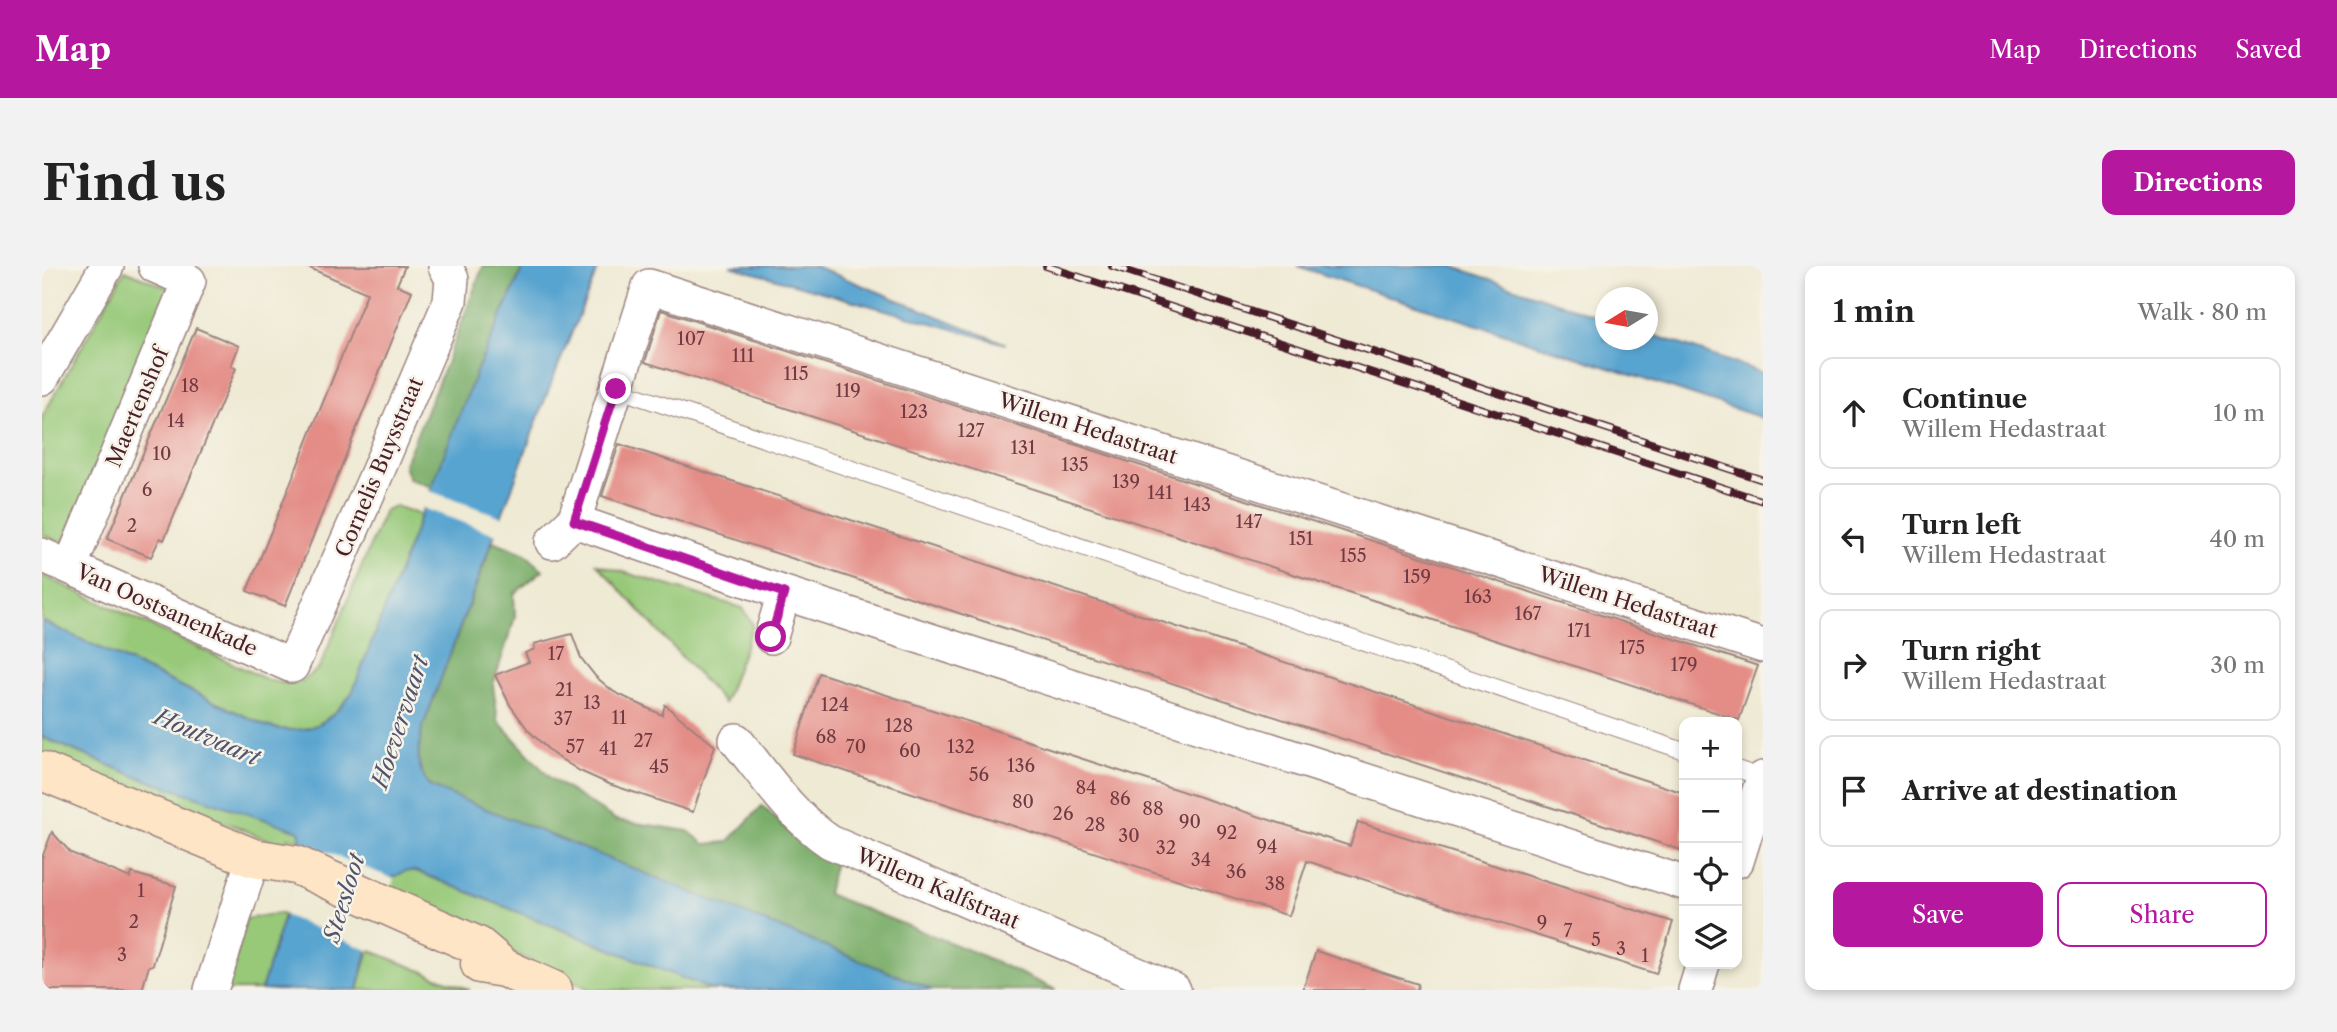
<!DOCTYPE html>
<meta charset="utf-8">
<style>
:root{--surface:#fff;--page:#f2f2f2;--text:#222;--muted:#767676;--line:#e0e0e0;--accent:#b5179e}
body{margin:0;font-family:"Libre Caslon Text",serif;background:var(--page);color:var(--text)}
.controls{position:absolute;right:21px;bottom:21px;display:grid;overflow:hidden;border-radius:14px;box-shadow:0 4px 10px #0003}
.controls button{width:63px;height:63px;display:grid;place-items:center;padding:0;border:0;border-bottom:2px solid var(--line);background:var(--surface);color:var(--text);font:35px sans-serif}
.compass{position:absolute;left:1553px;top:21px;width:63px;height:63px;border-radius:50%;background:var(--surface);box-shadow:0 4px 10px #0003;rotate:259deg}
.stop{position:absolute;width:21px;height:21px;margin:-16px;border:5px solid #b5179e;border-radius:50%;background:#fff}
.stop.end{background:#b5179e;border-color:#fff;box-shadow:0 2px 7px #0008}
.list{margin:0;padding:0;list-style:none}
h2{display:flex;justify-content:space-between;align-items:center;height:91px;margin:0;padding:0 28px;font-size:30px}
h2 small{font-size:23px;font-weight:400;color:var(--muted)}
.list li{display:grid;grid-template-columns:46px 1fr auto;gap:21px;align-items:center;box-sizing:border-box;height:112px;margin:0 14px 14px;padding:0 14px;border:2px solid var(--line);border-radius:14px}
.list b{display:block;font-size:26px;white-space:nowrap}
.list p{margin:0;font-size:23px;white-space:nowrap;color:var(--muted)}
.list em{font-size:23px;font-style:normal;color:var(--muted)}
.actions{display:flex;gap:14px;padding:21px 28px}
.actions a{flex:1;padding:16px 0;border:2px solid var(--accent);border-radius:14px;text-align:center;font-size:24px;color:var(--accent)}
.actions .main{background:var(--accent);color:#fff}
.icon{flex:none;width:38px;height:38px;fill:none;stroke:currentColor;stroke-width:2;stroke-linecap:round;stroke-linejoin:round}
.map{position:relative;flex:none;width:1721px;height:724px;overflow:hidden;border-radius:14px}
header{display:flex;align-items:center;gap:42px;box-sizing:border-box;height:98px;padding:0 35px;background:var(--accent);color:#fff}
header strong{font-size:33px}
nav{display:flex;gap:38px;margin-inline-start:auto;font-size:24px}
.intro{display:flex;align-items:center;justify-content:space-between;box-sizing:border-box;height:168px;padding:0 42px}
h1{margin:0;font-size:49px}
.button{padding:18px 32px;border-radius:14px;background:var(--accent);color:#fff;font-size:24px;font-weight:700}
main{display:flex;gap:42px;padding:0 42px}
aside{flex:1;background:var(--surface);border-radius:14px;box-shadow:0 4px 10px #0003}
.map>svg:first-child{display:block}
.green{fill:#97c979;stroke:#707452;stroke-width:2}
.forest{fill:#79ad69;stroke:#62664a;stroke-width:2}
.water{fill:#58a4d0;stroke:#51627e;stroke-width:2}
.pier{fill:#efead4}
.building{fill:#e48c86}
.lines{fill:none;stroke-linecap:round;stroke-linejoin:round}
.lane-casing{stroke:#9c8480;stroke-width:18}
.street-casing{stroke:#9c8480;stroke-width:36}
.secondary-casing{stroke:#9c8480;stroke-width:41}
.lane{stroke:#fff;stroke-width:16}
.street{stroke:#fff;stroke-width:33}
.secondary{stroke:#fee5c5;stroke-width:38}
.rail-casing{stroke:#4a1f2b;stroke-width:8}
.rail{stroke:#f7f3e8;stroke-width:5;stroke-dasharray:16;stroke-linecap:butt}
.route{stroke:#b5179e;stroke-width:9}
.labels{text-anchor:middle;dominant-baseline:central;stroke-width:5;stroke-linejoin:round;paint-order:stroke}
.number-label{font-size:18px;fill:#703a42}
.street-label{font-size:21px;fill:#4a1f2b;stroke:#f7f3e8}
.water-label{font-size:23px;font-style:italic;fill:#50546d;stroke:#f7f3e8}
</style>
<header>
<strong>Map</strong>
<nav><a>Map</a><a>Directions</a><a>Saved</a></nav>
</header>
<div class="intro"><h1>Find us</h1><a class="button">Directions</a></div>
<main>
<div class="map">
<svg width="1721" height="724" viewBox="0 0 1721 724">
<rect width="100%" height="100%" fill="#f7f3e8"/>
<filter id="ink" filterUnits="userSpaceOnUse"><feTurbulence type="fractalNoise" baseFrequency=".0143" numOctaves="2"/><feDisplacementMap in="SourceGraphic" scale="14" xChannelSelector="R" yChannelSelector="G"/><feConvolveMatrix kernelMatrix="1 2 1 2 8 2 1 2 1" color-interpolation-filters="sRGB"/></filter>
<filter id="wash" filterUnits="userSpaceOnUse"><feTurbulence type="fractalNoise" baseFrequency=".00686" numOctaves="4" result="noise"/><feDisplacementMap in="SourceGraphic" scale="28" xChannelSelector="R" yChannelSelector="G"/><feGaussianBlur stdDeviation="1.57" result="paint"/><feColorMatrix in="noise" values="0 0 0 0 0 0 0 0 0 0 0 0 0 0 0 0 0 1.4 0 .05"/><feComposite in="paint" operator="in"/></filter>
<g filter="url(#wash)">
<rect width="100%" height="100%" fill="#efead4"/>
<path class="green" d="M 83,4 L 128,23 L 21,277 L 0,268 L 0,151 Z
M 353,240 L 379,249 L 310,427 C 286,459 264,471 224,460 L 0,355 L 0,309 L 226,414 C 253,420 257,420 278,401 L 343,244 Z
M 555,298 L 701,342 L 711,359 L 682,437 Z
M 0,471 L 93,510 L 257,564 L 260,575 L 247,571 L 242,581 L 193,560 L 87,527 L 0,490 Z
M 363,605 L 374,605 L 670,724 L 549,724 L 346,626 L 351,612 Z
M 238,647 L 242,650 L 219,724 L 184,724 L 204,653 Z
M 327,684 L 428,724 L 316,724 Z"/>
<path class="forest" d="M 441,0 L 482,0 L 435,104 L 390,221 L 367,213 L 362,199 L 405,95 Z
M 451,275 L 482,287 L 501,304 L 472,328 L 473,351 L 451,419 L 456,455 L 508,512 L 574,554 L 646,565 L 663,578 L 686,576 L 720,540 L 753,571 L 794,592 L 785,628 L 932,686 L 1014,724 L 891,724 L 387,520 C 372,497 376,489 380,463 Z"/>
<path class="water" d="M 482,0 L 557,0 L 508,120 L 380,463 C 376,489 372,497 387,520 L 891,724 L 670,724 L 374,605 L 363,605 L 350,612 L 326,681 L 316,724 L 219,724 L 242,650 L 244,647 L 260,580 L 257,565 L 93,510 L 0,471 L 0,355 L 224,460 C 264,471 286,459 310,427 L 435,104 Z
M 688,0 L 773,0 L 964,78 Z
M 1255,0 L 1410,0 L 1563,53 L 1563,74 L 1605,74 L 1606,67 L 1721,107 L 1721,152 Z"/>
<path class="pier" d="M 385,224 L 463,252 L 456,269 L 378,241 Z
M 260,576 L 352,613 L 328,685 L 242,649 Z"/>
<g id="blocks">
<path class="building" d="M 263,0 L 363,0 L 355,19 L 370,25 L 243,340 L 205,325 L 325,27 Z
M 619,44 L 1716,400 L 1697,454 L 603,96 Z
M 154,62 L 197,80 L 189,100 L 194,102 L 122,274 L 118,272 L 109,291 L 65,273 Z
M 577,178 L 1642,527 L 1642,585 L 560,230 Z
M 530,368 L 539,392 L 554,411 L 572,426 L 620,449 L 623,439 L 673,480 L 651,546 L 567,518 L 538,505 L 511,488 L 487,465 L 468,439 L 453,409 L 487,396 L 483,387 L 493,383 L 492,378 Z
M 777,407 L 1308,580 L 1316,556 L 1631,656 L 1614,708 L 1265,595 L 1247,650 L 751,488 Z
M 10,566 L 29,587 L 88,612 L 90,607 L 134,620 L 111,699 L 107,700 L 100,724 L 0,724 L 0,592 Z
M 1274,685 L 1376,718 L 1375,724 L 1261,724 Z"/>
</g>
</g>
<g filter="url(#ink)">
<use href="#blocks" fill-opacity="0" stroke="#9c8480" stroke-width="2"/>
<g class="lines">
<defs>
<path id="lane" d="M 574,123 L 1642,485
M 1695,503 L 1721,512"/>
<path id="street" d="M 0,112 L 65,0
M 510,276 L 532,255
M 0,289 L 250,400 L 332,214 L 408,35 L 410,13 L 403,0
M 28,301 L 147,15 L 113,0
M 729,371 L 742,327
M 694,474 C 723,509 750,551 788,576 L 1132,724
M 1695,595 L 1721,512
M 1642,617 L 742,327 L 532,255 L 607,20 L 1721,380
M 169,724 L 211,592
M 1653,724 L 1661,698"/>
<path id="secondary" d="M 0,505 L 211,592 L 254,599 L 436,680 L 462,702
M 438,698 L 462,702 L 511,724"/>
</defs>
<use href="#lane" class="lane-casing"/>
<use href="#street" class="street-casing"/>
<use href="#secondary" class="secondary-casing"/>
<use href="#lane" class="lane"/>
<use href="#street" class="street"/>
<use href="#secondary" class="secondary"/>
<defs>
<path id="rail" d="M 1004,0 L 1721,235
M 1070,0 L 1721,214"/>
</defs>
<use href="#rail" class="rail-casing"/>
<use href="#rail" class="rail"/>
</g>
</g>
<g class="lines" filter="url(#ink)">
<path class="route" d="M 574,123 L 532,255 L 742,327 L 729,371"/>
</g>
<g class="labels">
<g class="number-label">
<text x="649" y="73">107</text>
<text x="701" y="90">111</text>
<text x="754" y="108">115</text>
<text x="148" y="120">18</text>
<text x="806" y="125">119</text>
<text x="872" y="146">123</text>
<text x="134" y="155">14</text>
<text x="929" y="165">127</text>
<text x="981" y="182">131</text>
<text x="120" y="188">10</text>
<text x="1033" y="199">135</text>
<text x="1084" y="216">139</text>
<text x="105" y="224">6</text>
<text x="1118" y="227">141</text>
<text x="1155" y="239">143</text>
<text x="1207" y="256">147</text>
<text x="90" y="260">2</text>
<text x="1259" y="273">151</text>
<text x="1311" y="290">155</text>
<text x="1375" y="311">159</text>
<text x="1436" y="331">163</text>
<text x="1486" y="348">167</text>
<text x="1537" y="365">171</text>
<text x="1590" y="382">175</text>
<text x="514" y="388">17</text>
<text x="1642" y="399">179</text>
<text x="522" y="424">21</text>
<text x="550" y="437">13</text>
<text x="793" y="439">124</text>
<text x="577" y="452">11</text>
<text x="521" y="453">37</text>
<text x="857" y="460">128</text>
<text x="784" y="471">68</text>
<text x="601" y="475">27</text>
<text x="533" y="481">57</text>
<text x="814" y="481">70</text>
<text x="919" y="481">132</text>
<text x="566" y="483">41</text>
<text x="868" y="485">60</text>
<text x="979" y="500">136</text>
<text x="617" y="501">45</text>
<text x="937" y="509">56</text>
<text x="1044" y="522">84</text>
<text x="1078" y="533">86</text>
<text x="981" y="536">80</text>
<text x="1111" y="543">88</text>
<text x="1021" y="548">26</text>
<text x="1148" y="556">90</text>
<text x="1053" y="559">28</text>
<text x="1185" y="567">92</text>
<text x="1087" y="570">30</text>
<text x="1225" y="581">94</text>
<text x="1124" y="582">32</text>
<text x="1159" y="594">34</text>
<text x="1194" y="606">36</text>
<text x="1233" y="618">38</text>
<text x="99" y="625">1</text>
<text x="92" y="656">2</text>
<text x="1500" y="657">9</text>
<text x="1526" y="665">7</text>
<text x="1554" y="674">5</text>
<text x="1579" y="683">3</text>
<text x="80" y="689">3</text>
<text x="1603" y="690">1</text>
</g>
<g class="street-label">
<text transform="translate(95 141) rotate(-67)">Maertenshof</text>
<text transform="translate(1046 162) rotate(18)">Willem Hedastraat</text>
<text transform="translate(337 201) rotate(-67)">Cornelis Buysstraat</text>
<text transform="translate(1586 336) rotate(18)">Willem Hedastraat</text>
<text transform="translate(125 344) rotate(24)">Van Oostsanenkade</text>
<text transform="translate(896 622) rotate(23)">Willem Kalfstraat</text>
</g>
<g class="water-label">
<text transform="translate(358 456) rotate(-72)">Hoevervaart</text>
<text transform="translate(165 471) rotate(23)">Houtvaart</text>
<text transform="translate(302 632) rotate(-73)">Steesloot</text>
</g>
</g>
</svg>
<div class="controls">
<button>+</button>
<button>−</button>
<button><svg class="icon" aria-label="locate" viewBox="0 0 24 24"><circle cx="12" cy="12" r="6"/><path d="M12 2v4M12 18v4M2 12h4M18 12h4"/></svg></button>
<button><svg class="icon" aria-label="layers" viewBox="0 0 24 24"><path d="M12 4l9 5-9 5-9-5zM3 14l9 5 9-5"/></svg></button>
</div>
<svg class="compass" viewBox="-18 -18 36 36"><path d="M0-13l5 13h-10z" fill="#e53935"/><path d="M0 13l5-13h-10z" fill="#767676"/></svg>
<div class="stop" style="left:729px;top:371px"></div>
<div class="stop end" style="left:574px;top:123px"></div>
</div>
<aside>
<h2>1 min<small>Walk · 80 m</small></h2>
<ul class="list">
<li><svg class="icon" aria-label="ahead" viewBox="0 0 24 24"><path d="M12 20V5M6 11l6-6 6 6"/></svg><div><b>Continue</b><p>Willem Hedastraat</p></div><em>10 m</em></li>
<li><svg class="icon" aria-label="left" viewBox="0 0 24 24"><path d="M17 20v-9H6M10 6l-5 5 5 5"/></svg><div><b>Turn left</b><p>Willem Hedastraat</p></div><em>40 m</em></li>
<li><svg class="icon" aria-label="right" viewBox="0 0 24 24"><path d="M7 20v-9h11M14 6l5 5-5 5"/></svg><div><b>Turn right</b><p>Willem Hedastraat</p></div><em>30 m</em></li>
<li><svg class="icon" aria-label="arrive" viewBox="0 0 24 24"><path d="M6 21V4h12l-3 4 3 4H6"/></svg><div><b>Arrive at destination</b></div></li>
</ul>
<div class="actions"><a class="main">Save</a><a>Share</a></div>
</aside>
</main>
